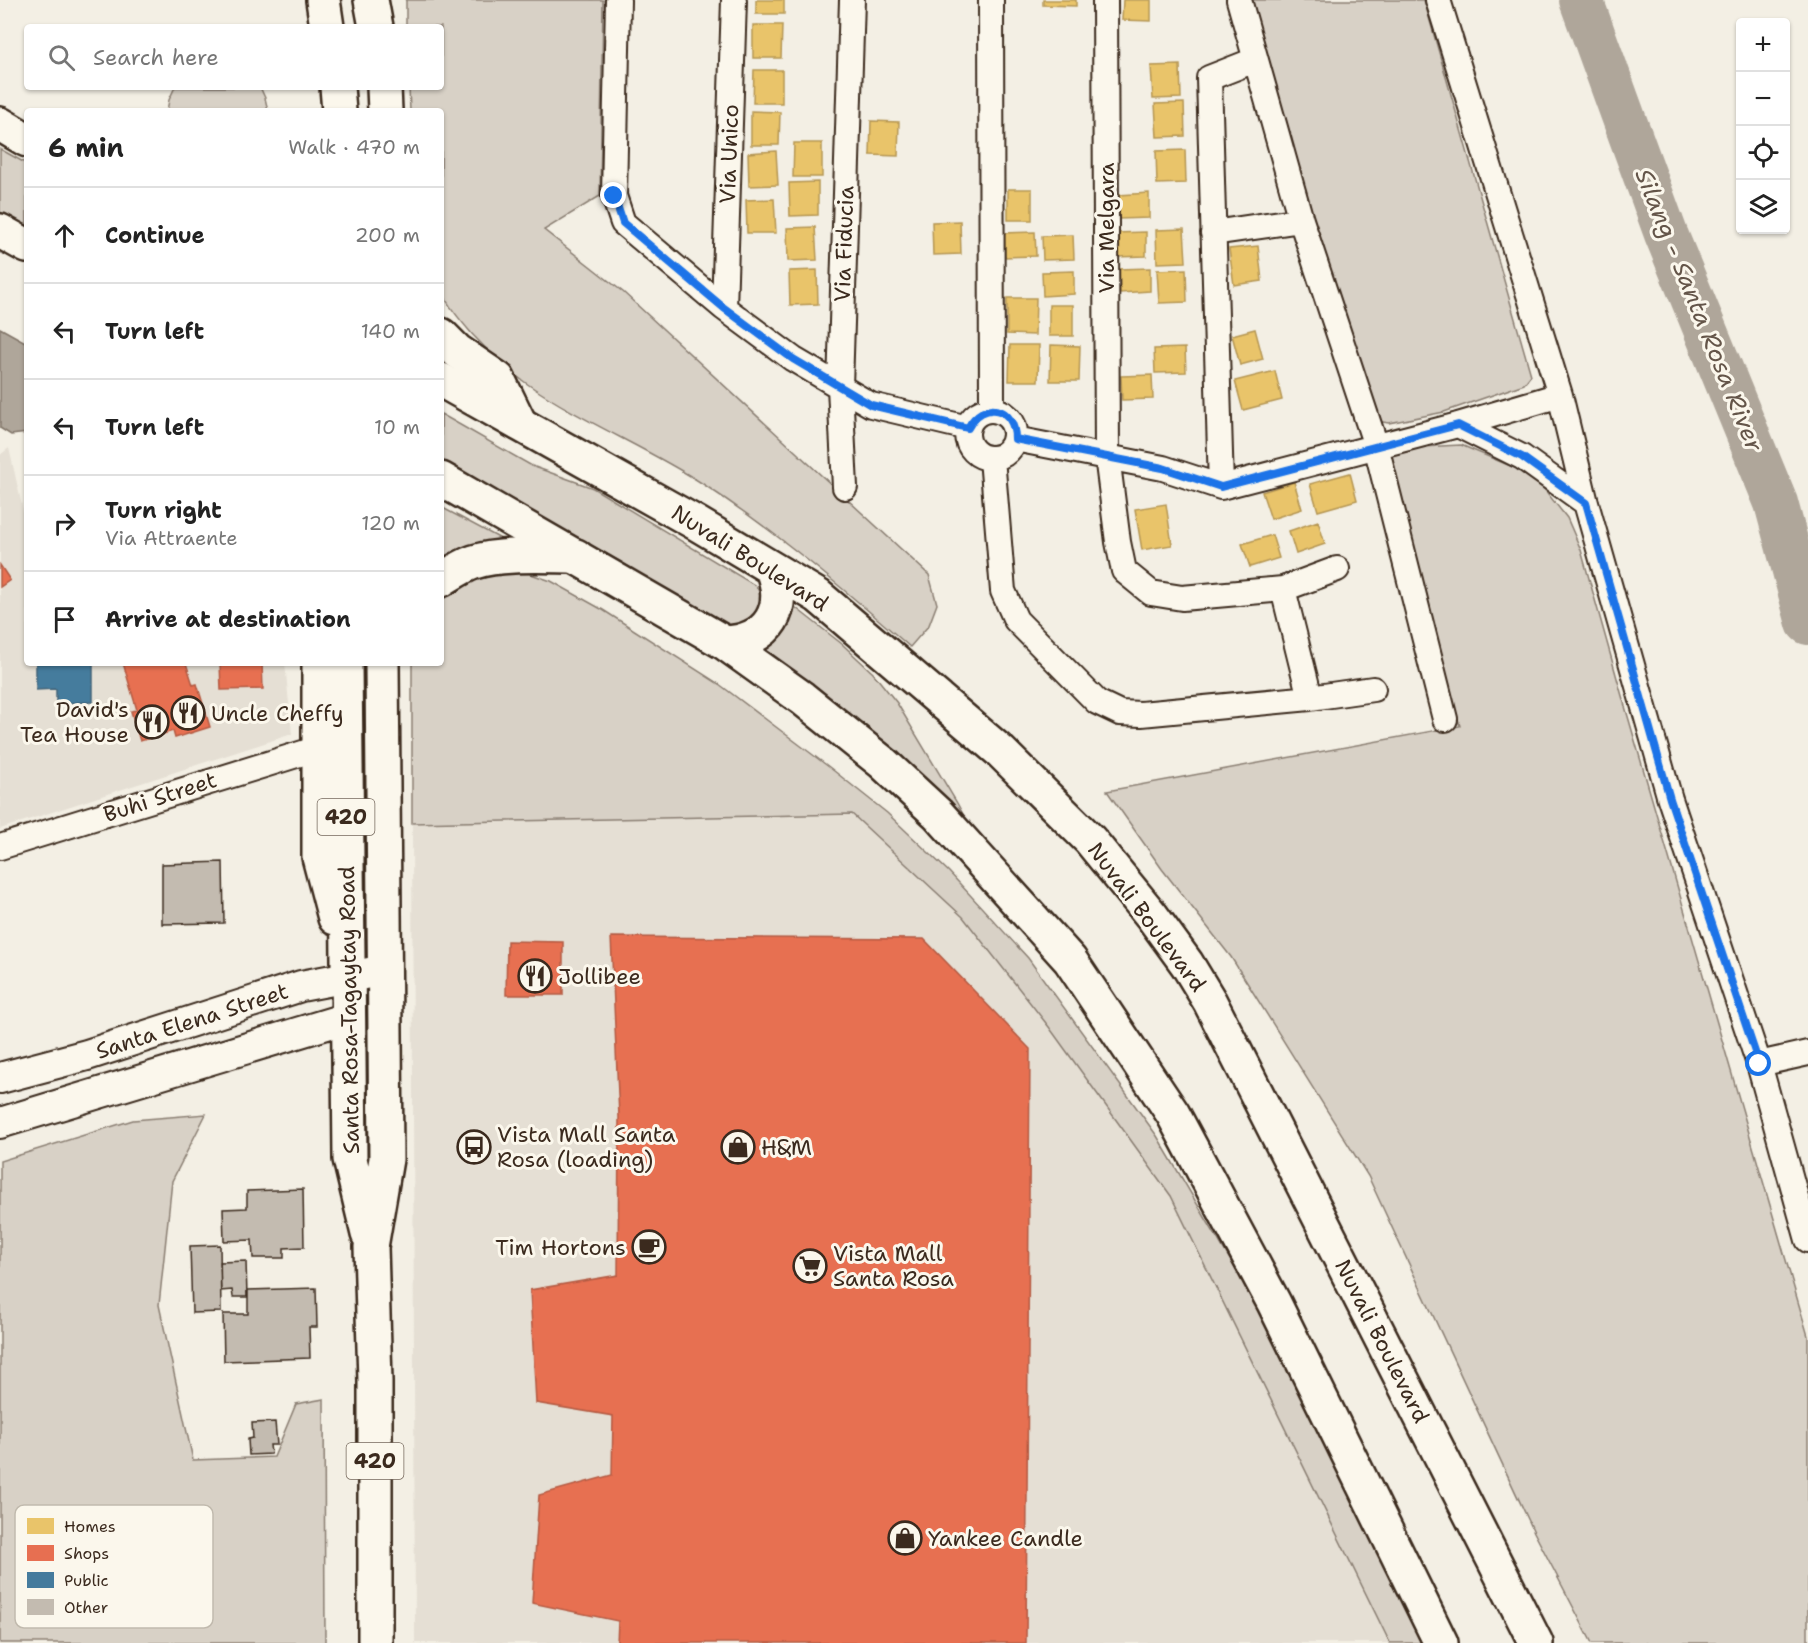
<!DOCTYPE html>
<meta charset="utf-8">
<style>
:root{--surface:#fff;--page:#f6f6f6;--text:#222;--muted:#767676;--line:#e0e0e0}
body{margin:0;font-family:"Shantell Sans",sans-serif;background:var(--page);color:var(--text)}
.controls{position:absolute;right:18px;top:18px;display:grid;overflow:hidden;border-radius:6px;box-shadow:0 2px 4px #0004}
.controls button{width:54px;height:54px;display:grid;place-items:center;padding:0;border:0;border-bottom:2px solid var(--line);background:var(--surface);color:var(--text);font:30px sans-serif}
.stop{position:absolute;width:18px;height:18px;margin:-14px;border:4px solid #1a73e8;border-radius:50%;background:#fff}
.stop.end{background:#1a73e8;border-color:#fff;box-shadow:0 2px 6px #0008}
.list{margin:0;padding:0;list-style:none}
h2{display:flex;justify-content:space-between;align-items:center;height:78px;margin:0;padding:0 24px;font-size:26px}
h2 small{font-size:20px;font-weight:400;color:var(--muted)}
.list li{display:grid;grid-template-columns:39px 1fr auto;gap:18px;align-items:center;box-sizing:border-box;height:96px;padding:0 24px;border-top:2px solid var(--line)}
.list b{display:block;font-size:22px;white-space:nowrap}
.list p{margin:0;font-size:20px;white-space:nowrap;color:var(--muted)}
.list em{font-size:20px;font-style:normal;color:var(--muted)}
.icon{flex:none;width:33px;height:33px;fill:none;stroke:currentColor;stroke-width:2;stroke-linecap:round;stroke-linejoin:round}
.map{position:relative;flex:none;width:1808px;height:1643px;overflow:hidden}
.search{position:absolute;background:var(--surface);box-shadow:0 2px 4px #0004;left:24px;top:24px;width:420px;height:66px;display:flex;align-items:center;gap:15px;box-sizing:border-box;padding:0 21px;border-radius:6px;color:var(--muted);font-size:22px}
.panel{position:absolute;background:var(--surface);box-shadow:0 2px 4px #0004;left:24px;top:108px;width:420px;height:558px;border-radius:6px}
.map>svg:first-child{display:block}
.built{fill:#e5dfd4}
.green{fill:#d8d1c6;stroke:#8a7e72;stroke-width:1.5}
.water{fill:#afa69a;stroke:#817468;stroke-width:1.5}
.homes{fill:#e9c46a;stroke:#b59653;stroke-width:1.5}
.shops{fill:#e76f51;stroke:#b35a42;stroke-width:1.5}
.public{fill:#457b9d;stroke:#426377;stroke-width:1.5}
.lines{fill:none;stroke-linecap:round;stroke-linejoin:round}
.river{stroke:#afa69a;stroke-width:44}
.building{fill:#c3bbb0;stroke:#3b2a1e;stroke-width:1.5}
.minor-casing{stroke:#3b2a1e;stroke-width:28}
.tertiary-casing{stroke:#3b2a1e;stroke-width:34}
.secondary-casing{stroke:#3b2a1e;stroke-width:38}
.primary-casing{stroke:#3b2a1e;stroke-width:38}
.minor{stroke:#fbf7ec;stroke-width:24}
.tertiary{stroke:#fbf7ec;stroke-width:30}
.secondary{stroke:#fbf7ec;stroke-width:33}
.primary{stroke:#fbf7ec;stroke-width:33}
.route{stroke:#1a73e8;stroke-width:8}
.labels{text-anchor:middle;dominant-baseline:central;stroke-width:6;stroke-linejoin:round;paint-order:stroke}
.shield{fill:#fbf7ec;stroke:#75685c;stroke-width:1.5}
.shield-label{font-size:21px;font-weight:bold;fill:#3b2a1e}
.street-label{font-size:22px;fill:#3b2a1e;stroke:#fbf7ec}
.poi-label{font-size:22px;fill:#3b2a1e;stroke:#fbf7ec;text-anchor:start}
.water-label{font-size:24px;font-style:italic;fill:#645549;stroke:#fbf7ec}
.key{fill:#fbf7ec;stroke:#c1baae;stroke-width:1.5}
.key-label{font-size:16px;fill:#3b2a1e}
</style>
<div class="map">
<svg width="1808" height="1643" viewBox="0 0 1808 1643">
<rect width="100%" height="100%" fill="#f3efe4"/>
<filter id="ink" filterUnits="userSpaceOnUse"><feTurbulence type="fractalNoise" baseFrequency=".0167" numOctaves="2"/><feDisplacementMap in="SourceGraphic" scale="12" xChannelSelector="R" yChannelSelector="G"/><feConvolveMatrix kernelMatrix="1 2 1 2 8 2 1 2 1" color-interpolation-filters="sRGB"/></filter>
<g filter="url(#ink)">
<path class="built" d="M 9,448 L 25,519 L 27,519 L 27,663 L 285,663 L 292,734 L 0,829 L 0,455 Z
M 852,813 L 963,917 L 1049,1027 L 1171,1196 L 1390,1643 L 415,1643 L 412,823 Z"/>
<path class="green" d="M 406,0 L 603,0 L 600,196 L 544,230 L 623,292 L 929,575 L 937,604 L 929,625 L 910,647 C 844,589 777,532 703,484 C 646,447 582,422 526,383 C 506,369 489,352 472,334 C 461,321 448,306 441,290 L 441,111 L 410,111 L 409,87 L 441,87 L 441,27 L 406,27 Z
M 1252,0 L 1424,0 L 1531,375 L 1524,384 L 1444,412 L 1389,423 L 1370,420 Z
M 175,87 L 260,87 L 265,98 L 268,111 L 167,111 L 169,100 Z
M 0,149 L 27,164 L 27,227 L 0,212 Z
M 441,414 L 532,466 L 593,488 L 756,586 L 763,598 L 758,614 L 730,631 L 621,562 L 441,461 Z
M 1461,445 L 1534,476 L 1567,518 L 1581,550 L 1622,696 L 1808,1336 L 1808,1643 L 1592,1643 L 1534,1532 L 1368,1176 L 1231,957 L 1162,869 L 1107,791 L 1460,726 L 1388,480 L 1388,458 L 1401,448 Z
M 441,507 L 514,546 L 441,565 Z
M 519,570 L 551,581 L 603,610 L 719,684 L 829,767 L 887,813 L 949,872 L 1028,958 L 1157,1136 L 1262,1314 L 1422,1643 L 1390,1643 L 1171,1196 L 1049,1027 L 963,917 L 852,814 L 412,823 L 412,663 L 441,663 L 441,591 L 461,577 Z
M 791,604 L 842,644 L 873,673 L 897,703 L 957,803 L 970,827 L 757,650 Z
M 206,1114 L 172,1181 L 159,1305 L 193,1460 L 274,1457 L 296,1404 L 324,1399 L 325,1643 L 0,1643 L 0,1161 L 133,1120 Z"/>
<path class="water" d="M 0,328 L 27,343 L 27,433 L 11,435 L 0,428 Z"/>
<path class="homes" d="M 756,0 L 784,0 L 784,14 L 756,14 Z
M 1043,0 L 1076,0 L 1076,6 L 1043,5 Z
M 1123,0 L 1151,0 L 1151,21 L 1122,20 Z
M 753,25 L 782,25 L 781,58 L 753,58 Z
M 1180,65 L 1181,98 L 1153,99 L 1151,66 Z
M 754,70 L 782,70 L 782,103 L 753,103 Z
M 1184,103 L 1185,136 L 1157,137 L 1155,104 Z
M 751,111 L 780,112 L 779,145 L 751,145 Z
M 871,121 L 899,122 L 898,156 L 870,155 Z
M 794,143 L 822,143 L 822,177 L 793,177 Z
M 1185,150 L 1186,183 L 1157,184 L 1156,151 Z
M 776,151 L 778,185 L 749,186 L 748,153 Z
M 818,182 L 818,215 L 790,216 L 789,183 Z
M 1008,189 L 1032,189 L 1032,220 L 1008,220 Z
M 1149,193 L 1149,218 L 1118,219 L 1118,195 Z
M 774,199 L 776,233 L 747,233 L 746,200 Z
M 960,221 L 961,254 L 933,255 L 932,222 Z
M 815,227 L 817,260 L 788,261 L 787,228 Z
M 1184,229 L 1186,262 L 1157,263 L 1156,230 Z
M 1035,232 L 1036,256 L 1005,257 L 1004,233 Z
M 1146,232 L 1146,256 L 1115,257 L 1115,233 Z
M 1073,235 L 1074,259 L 1043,260 L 1042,236 Z
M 1258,246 L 1262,281 L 1234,285 L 1229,249 Z
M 1150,268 L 1150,291 L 1120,293 L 1119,269 Z
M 1186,269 L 1187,302 L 1159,303 L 1157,270 Z
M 817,270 L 818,304 L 790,305 L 789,271 Z
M 1074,271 L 1074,294 L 1043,296 L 1042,272 Z
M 1007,298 L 1036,298 L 1035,335 L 1007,334 Z
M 1049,305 L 1073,305 L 1073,336 L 1049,336 Z
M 1255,329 L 1263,359 L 1240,365 L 1232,335 Z
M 1010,345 L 1039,345 L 1038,381 L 1009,381 Z
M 1051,345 L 1080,346 L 1079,381 L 1050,381 Z
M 1185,348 L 1186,372 L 1155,373 L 1154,349 Z
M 1275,371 L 1282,400 L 1243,410 L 1235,381 Z
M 1152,375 L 1153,399 L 1122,400 L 1121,376 Z
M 1350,473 L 1357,500 L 1318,511 L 1310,484 Z
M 1294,482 L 1302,509 L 1271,519 L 1262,492 Z
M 1166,504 L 1172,545 L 1142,550 L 1135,509 Z
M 1318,521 L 1325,544 L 1296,554 L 1289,531 Z
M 1272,535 L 1279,558 L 1250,567 L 1242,544 Z"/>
<path class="shops" d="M 0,565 L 10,580 L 0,587 Z
M 123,663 L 186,663 L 193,685 L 197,684 L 210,727 L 175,738 L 173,731 L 140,741 L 131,711 L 137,710 Z
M 220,663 L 262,663 L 263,689 L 221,690 Z
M 611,937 L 924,939 L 1030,1049 L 1026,1643 L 617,1643 L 618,1621 L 532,1603 L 539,1495 L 612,1475 L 613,1416 L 536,1403 L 530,1290 L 618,1275 L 619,1117 Z
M 507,941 L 563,942 L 563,995 L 506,995 Z"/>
<path class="public" d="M 36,663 L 93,663 L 93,702 L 56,703 L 56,689 L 36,690 Z"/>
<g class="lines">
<path class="river" d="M 1581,0 L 1666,234 L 1776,503 L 1808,623"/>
</g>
<path class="building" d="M 223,862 L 224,923 L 162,924 L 162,864 Z
M 303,1189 L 304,1247 L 284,1248 L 284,1258 L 253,1258 L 252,1240 L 224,1241 L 223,1209 L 247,1208 L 247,1191 Z
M 220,1245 L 221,1312 L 192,1313 L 190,1246 Z
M 246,1261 L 247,1297 L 233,1297 L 232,1290 L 221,1291 L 220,1262 Z
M 316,1288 L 317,1327 L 309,1327 L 310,1358 L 224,1361 L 223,1314 L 248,1314 L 248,1290 Z
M 275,1422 L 277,1445 L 270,1445 L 271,1454 L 249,1455 L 248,1439 L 253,1438 L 252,1423 Z"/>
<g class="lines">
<defs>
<path id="minor" d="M 618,0 L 614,196 L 623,223 L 724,308 L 793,359 L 871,405 L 968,428
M 991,0 L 992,409
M 1105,0 L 1107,456 L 1118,542 L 1124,571 L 1151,593 L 1182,598 L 1283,589 L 1337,569
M 1239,0 L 1301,220 L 1376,446 L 1445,719
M 1438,0 L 1560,395 L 1586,503 L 1670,799 L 1759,1064 L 1808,1240
M 1213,233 L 1301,220
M 724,308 L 734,0
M967 434a24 24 0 1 1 48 0a24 24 0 1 1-48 0Z
M 1458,425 L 1522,457 L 1586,503
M 1015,439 L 1163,468 L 1221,487 L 1458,425 L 1560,395
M 992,458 L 1003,591 L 1016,620 L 1097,702 L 1120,713 L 1141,714 L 1310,698 L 1373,689
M 845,487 L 840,387 L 852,0
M 1221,487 L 1209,78 L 1255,60
M 1283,589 L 1310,698
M 0,847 L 319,748
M 1759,1064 L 1808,1053"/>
<path id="tertiary" d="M 0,1078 L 87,1055 L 301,986 L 385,970
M 0,1123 L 350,1017"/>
<path id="secondary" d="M 0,124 L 27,140
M 0,231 L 27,246
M 441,380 L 696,523 L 818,596 L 1001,752 L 1090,840 L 1152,916 L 1187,964 L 1210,1002 L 1536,1643
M 441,479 L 725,643 L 802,698 L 883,763 L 938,814 L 1070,960 L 1173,1114 L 1274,1303 L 1441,1643
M 725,643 C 769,641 788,609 772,569"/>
<path id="primary" d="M 323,0 L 327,27
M 371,0 L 376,27
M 337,87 L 339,111
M 384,87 L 385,111
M 441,335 L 457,351 L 498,379 L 520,424
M 441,580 C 451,574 462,566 474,562 C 501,553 547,556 576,556
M 319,663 L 319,857 L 335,918
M 345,663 L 350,1159 L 368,1234
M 375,1643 L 375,1381 L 371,1247 L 386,1159 L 382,663"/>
</defs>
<use href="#minor" class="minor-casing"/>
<use href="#tertiary" class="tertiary-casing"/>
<use href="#secondary" class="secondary-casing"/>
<use href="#primary" class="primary-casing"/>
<use href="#minor" class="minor"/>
<use href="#tertiary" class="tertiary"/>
<use href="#secondary" class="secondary"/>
<use href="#primary" class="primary"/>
</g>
</g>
<g class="lines" filter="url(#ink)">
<path class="route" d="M 614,196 L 623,223 L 724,308 L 793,359 L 871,405 L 968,428 C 983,399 1015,406 1015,439 L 1163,468 L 1221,487 L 1458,425 L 1522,457 L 1586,503 L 1670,799 L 1759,1064"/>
</g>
<defs>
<symbol id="restaurant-ring" viewBox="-11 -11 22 22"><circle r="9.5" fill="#fbf7ec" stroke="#3b2a1e" stroke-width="1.5"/><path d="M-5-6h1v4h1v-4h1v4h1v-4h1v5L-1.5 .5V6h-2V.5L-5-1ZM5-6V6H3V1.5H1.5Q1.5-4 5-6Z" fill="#3b2a1e"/></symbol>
<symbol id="bus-ring" viewBox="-11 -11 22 22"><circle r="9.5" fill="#fbf7ec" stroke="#3b2a1e" stroke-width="1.5"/><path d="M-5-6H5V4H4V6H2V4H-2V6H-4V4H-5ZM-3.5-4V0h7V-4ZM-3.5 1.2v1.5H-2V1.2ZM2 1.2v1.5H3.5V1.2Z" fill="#3b2a1e"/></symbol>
<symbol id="shop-ring" viewBox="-11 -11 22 22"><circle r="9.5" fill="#fbf7ec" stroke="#3b2a1e" stroke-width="1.5"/><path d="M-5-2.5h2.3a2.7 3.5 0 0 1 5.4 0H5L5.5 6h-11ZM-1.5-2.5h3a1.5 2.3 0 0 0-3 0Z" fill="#3b2a1e"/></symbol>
<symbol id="cafe-ring" viewBox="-11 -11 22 22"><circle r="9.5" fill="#fbf7ec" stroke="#3b2a1e" stroke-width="1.5"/><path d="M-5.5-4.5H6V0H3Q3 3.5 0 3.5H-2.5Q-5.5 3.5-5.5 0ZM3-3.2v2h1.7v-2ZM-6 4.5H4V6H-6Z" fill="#3b2a1e"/></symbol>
<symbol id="supermarket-ring" viewBox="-11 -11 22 22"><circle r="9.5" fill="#fbf7ec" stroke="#3b2a1e" stroke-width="1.5"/><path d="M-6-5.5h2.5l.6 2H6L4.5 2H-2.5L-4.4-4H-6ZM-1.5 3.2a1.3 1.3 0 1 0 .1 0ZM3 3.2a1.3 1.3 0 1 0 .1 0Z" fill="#3b2a1e"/></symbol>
</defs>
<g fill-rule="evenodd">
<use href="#restaurant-ring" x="169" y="694" width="38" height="38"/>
<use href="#restaurant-ring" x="133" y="703" width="38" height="38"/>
<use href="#restaurant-ring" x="516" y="957" width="38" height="38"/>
<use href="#bus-ring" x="455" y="1128" width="38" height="38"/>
<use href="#shop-ring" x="719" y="1128" width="38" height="38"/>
<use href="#cafe-ring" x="630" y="1228" width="38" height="38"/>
<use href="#supermarket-ring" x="791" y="1247" width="38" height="38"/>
<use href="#shop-ring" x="886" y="1519" width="38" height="38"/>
</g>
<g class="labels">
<g class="shield">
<rect x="317.5" y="799" width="57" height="36" rx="4.5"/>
<rect x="346.5" y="1443" width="57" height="36" rx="4.5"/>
</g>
<g class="shield-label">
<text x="346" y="817">420</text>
<text x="375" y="1461">420</text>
</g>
<g class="street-label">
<text transform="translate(729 154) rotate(-88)">Via Unico</text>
<text transform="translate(1106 228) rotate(-90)">Via Melgara</text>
<text transform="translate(844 244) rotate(-88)">Via Fiducia</text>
<text transform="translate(750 558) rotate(32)">Nuvali Boulevard</text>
<text transform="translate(160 797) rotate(-18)">Buhi Street</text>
<text transform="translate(1147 917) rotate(53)">Nuvali Boulevard</text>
<text transform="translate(349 1010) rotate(-91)">Santa Rosa-Tagaytay Road</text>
<text transform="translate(192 1021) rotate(-18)">Santa Elena Street</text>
<text transform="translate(1382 1341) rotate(63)">Nuvali Boulevard</text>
</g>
<g class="poi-label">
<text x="129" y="709" text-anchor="end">David's<tspan x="129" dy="25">Tea House</tspan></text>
<text x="211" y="713">Uncle Cheffy</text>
<text x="558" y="976">Jollibee</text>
<text x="497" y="1134">Vista Mall Santa<tspan x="497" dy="25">Rosa (loading)</tspan></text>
<text x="761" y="1147">H&amp;M</text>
<text x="626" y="1247" text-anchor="end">Tim Hortons</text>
<text x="833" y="1253">Vista Mall<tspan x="833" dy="25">Santa Rosa</tspan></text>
<text x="928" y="1538">Yankee Candle</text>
</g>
<g class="water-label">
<text transform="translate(1699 310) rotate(68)">Silang - Santa Rosa River</text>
</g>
</g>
<rect x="15" y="1505" width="198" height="123" rx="9" class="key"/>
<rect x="27" y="1518" width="27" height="16" fill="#e9c46a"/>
<rect x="27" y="1545" width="27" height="16" fill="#e76f51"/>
<rect x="27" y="1572" width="27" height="16" fill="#457b9d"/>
<rect x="27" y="1599" width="27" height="16" fill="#c3bbb0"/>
<g class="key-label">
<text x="64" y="1532">Homes</text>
<text x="64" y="1559">Shops</text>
<text x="64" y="1586">Public</text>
<text x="64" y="1613">Other</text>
</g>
</svg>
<div class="controls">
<button>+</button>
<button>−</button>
<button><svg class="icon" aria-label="locate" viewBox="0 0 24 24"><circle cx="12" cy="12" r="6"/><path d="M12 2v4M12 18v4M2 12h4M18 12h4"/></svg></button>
<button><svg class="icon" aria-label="layers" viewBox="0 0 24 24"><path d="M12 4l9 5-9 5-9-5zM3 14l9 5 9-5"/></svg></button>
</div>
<div class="stop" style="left:1759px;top:1064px"></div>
<div class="stop end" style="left:614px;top:196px"></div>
<div class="search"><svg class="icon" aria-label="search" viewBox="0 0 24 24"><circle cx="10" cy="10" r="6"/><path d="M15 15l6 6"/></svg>Search here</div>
<section class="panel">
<h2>6 min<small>Walk · 470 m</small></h2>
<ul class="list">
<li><svg class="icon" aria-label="ahead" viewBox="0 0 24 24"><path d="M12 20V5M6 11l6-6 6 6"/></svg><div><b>Continue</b></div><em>200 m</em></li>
<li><svg class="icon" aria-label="left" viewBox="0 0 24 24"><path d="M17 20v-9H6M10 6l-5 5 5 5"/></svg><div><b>Turn left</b></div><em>140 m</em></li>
<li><svg class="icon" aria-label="left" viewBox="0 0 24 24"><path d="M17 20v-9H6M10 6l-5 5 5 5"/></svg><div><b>Turn left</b></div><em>10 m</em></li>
<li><svg class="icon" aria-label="right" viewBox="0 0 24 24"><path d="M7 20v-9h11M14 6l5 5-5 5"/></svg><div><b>Turn right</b><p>Via Attraente</p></div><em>120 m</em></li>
<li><svg class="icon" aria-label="arrive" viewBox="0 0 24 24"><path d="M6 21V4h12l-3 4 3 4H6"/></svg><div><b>Arrive at destination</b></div></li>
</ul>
</section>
</div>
